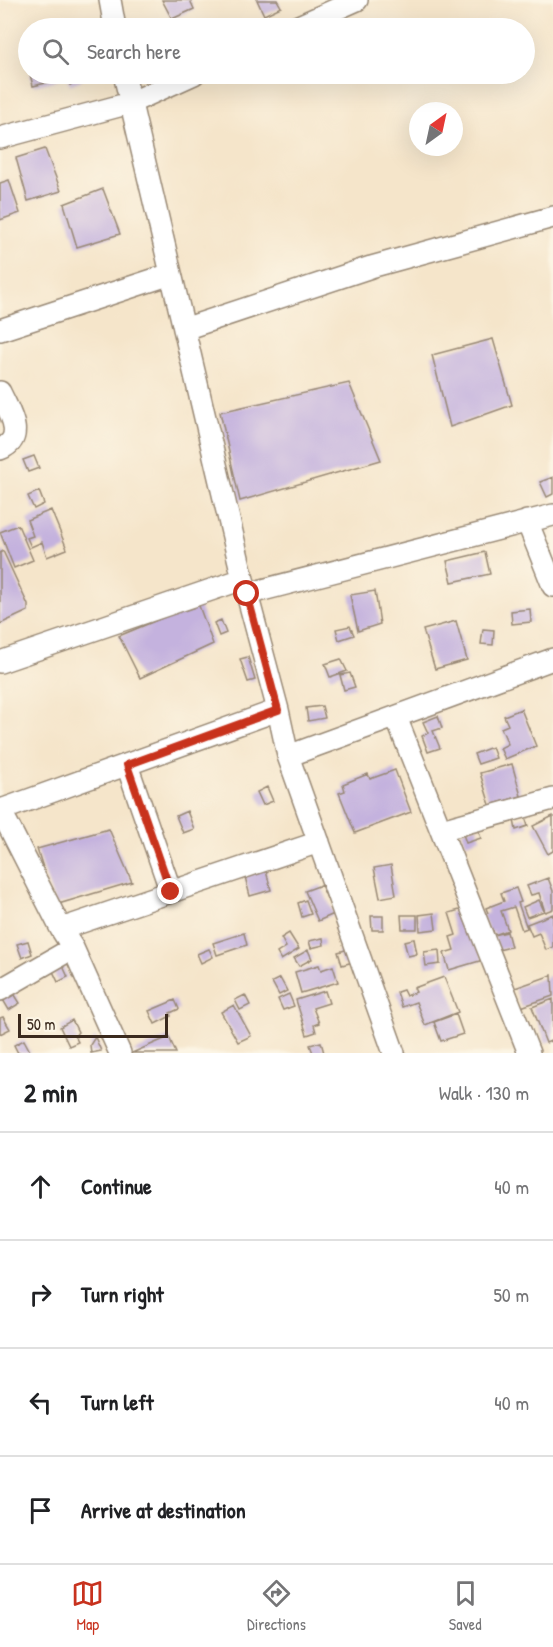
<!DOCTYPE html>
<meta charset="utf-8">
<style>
:root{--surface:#fff;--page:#f6f6f6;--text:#202124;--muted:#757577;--line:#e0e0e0;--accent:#c8321e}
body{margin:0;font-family:"Patrick Hand",sans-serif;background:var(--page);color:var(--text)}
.compass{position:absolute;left:409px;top:102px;width:54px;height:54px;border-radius:50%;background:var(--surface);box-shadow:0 6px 24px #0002;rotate:33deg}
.scale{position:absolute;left:18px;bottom:15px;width:150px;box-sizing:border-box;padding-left:6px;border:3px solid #3b2a1e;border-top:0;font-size:16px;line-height:21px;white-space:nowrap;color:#3b2a1e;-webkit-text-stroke:4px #fcf5e5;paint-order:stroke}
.stop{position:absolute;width:18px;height:18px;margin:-14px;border:4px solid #c8321e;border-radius:50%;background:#fff}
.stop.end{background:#c8321e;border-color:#fff;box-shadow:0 2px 6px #0008}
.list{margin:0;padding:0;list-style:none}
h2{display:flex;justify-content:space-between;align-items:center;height:78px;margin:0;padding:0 24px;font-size:26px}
h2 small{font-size:20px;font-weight:400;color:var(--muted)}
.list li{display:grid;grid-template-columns:39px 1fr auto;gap:18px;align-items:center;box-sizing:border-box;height:108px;padding:0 24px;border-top:2px solid var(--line)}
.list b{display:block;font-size:22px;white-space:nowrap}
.list em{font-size:20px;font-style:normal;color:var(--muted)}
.icon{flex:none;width:33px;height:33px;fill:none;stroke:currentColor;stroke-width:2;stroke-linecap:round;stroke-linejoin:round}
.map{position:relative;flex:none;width:553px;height:1053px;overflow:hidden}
.search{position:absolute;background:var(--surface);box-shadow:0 6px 24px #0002;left:18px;right:18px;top:18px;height:66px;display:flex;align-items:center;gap:15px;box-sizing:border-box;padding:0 21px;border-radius:33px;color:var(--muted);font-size:22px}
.sheet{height:510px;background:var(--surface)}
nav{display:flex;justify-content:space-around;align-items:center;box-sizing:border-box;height:84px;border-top:2px solid var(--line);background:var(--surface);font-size:16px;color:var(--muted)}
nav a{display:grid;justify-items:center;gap:3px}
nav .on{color:var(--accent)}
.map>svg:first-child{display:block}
.building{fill:#c4b2de}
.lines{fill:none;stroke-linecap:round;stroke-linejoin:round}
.minor-casing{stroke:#988874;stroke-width:24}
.minor{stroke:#fff;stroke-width:21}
.route{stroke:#c8321e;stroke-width:8}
</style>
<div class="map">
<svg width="553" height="1053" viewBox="0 0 553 1053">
<rect width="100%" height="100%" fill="#fcf5e5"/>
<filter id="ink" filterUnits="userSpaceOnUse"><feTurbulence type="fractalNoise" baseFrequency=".0167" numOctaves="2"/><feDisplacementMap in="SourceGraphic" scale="12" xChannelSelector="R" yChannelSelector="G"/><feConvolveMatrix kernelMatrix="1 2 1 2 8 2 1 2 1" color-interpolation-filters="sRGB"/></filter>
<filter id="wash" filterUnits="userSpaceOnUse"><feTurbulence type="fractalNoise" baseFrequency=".008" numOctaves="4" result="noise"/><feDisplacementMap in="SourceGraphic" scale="24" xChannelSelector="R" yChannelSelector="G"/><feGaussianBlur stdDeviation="1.35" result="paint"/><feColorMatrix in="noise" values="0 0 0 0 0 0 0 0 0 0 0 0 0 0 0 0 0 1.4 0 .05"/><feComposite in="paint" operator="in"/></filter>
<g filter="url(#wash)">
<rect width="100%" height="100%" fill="#f5e5ca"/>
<g id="blocks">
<path class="building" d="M 162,0 L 190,0 L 194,9 L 172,19 Z
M 257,0 L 277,0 L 281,7 L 264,15 Z
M 30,74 L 57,74 L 59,80 L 33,86 Z
M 64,74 L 81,74 L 83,79 L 70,85 Z
M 45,149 L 61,191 L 28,201 L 16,158 Z
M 9,180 L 20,213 L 0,220 L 0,183 Z
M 103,189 L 120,234 L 77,247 L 64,204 Z
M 493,339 L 512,405 L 450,427 L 432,355 Z
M 349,383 L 381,460 L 240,501 L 220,412 Z
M 34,456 L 39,468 L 28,472 L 23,460 Z
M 553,477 L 553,494 L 547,497 L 540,482 Z
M 39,491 L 44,504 L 34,509 L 28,496 Z
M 51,510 L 67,549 L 47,557 L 42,542 L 31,547 L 27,538 L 33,536 L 27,520 Z
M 18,525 L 33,560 L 14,568 L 0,532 Z
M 3,551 L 28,605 L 28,611 L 0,624 L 0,553 Z
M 485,552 L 490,574 L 452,582 L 447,561 Z
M 375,591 L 380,624 L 358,631 L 350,595 Z
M 198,603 L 213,644 L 140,678 L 119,636 Z
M 530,609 L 531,622 L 512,624 L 511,611 Z
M 221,620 L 226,633 L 219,636 L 214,623 Z
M 456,621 L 467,660 L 435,669 L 423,630 Z
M 350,626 L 354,635 L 339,640 L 336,629 Z
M 483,629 L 494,630 L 493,645 L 481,644 Z
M 248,657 L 255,680 L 248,682 L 240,659 Z
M 341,659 L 347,671 L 330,677 L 325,664 Z
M 350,673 L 355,687 L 344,690 L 340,675 Z
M 322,706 L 325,718 L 308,721 L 306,708 Z
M 521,709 L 536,746 L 505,759 L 500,748 L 508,744 L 501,728 L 508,725 L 504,716 Z
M 438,716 L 442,728 L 433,731 L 440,748 L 428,752 L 422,736 L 428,733 L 423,722 Z
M 492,747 L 496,758 L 478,764 L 474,754 Z
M 512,764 L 521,796 L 490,805 L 480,773 Z
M 395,770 L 411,812 L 355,833 L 339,793 L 345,791 L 343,784 L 368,774 L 370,779 Z
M 267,787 L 273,801 L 263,805 L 257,792 Z
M 187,811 L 194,829 L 183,833 L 176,816 Z
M 553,816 L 553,851 L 548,854 L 533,826 Z
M 525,817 L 528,826 L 516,830 L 514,820 Z
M 477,826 L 481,838 L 466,843 L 462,831 Z
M 109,829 L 132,882 L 55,905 L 37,849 Z
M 391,865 L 396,895 L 380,898 L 374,868 Z
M 265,867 L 271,890 L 250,896 L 244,873 Z
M 548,878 L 553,891 L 553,909 L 545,912 L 539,893 L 531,895 L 527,886 Z
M 321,885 L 334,914 L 318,921 L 305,891 Z
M 516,888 L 521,902 L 518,903 L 527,928 L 522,930 L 514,907 L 501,911 L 508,930 L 494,935 L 493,931 L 489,932 L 482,915 L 488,913 L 486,908 L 504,901 L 501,893 Z
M 306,900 L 311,914 L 302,917 L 298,903 Z
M 539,900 L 544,911 L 527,917 L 523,907 Z
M 467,908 L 483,960 L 449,970 L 444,953 L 454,950 L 450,937 L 456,935 L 449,913 Z
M 434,913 L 436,929 L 420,931 L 419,915 Z
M 553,914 L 553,947 L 546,950 L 539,933 L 532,936 L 527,924 Z
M 401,915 L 417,915 L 417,929 L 402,929 Z
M 371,916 L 383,916 L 383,930 L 372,930 Z
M 507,932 L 511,947 L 498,950 L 494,935 Z
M 244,933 L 247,945 L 217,955 L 213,943 Z
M 289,933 L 299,949 L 281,960 L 277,953 L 286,947 L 281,938 Z
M 323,938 L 324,945 L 311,948 L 309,941 Z
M 414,939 L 417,954 L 408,956 L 404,941 Z
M 28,941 L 32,954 L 22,958 L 17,944 Z
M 209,949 L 213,957 L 201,963 L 197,954 Z
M 349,949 L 353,962 L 342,965 L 338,952 Z
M 308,950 L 312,959 L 299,966 L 294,958 Z
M 439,950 L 440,964 L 426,966 L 424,952 Z
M 62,964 L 68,977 L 58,982 L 52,969 Z
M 319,965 L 321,970 L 333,966 L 338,982 L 301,993 L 295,972 Z
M 552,975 L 553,996 L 521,1007 L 515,988 Z
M 444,977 L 458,1012 L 425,1025 L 416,1002 L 402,1007 L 397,992 L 403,990 L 406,996 L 416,992 L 414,988 Z
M 280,978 L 287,991 L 279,995 L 272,982 Z
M 325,991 L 329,1003 L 313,1008 L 319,1023 L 314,1025 L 316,1032 L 307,1035 L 296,1000 Z
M 13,992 L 20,1003 L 9,1010 L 2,998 Z
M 289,994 L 294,1006 L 283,1010 L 278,999 Z
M 245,995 L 250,1005 L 240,1010 L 235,1000 Z
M 553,999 L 553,1040 L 546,1043 L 532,1007 Z
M 175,1000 L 179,1009 L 170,1013 L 171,1016 L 155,1024 L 149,1011 Z
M 234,1005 L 251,1036 L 238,1042 L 221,1012 Z
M 456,1014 L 463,1034 L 441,1041 L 434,1022 Z
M 3,1017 L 10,1029 L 0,1034 L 0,1018 Z
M 72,1020 L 78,1032 L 75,1036 L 78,1042 L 69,1046 L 60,1027 Z
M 95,1037 L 101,1051 L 91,1053 L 90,1045 Z
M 169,1037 L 176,1053 L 132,1053 L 155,1043 Z
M 24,1040 L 31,1053 L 18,1053 L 14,1045 Z
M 321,1042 L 324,1053 L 313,1053 L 310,1045 Z"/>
</g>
</g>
<g filter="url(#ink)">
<use href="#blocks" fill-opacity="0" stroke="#988874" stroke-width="1.5"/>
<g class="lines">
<defs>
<path id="minor" d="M 110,0 L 115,28
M 294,28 L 357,0
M 124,74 L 243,579 L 278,710 L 288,756 L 394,1053
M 0,138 L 130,103 L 194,74
M 184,329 L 371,267 L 553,217
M 0,330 L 171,274
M 0,392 C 8,410 28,438 0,449
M 527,521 L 553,586
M 247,594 L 553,515
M 0,662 L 243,579
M 396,717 L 529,1053
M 288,756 L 553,659
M 127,765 L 171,892
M 0,809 L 61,929 L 73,948 L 120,1053
M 1,810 L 278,710
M 441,830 L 553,799
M 61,929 L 319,842
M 0,990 L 73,948"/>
</defs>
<use href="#minor" class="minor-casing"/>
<use href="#minor" class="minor"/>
</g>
</g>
<g class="lines" filter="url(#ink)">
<path class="route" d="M 171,892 L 127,765 L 278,710 L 247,594"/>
</g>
</svg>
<svg class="compass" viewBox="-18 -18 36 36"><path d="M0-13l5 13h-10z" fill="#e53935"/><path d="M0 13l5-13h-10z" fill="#757577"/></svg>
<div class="scale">50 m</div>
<div class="stop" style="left:247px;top:594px"></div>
<div class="stop end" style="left:171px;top:892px"></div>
<div class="search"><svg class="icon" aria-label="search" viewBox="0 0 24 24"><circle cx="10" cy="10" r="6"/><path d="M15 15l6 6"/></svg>Search here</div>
</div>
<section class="sheet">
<h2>2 min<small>Walk · 130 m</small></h2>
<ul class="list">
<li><svg class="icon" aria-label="ahead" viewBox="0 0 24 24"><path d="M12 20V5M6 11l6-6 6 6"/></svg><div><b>Continue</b></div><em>40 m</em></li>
<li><svg class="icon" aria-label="right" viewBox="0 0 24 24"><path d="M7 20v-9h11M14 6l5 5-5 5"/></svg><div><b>Turn right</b></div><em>50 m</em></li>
<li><svg class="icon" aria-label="left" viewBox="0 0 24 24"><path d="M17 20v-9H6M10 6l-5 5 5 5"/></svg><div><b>Turn left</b></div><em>40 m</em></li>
<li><svg class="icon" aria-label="arrive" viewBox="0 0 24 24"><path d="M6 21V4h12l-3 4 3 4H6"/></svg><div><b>Arrive at destination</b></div></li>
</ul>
</section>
<nav>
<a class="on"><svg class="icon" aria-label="map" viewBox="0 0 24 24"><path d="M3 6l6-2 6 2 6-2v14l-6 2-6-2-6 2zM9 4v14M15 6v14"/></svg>Map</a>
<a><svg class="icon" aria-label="directions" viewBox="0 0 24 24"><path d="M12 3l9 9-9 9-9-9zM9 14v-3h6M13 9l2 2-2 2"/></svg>Directions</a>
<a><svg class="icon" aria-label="saved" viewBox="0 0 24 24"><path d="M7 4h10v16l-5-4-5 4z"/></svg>Saved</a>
</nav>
